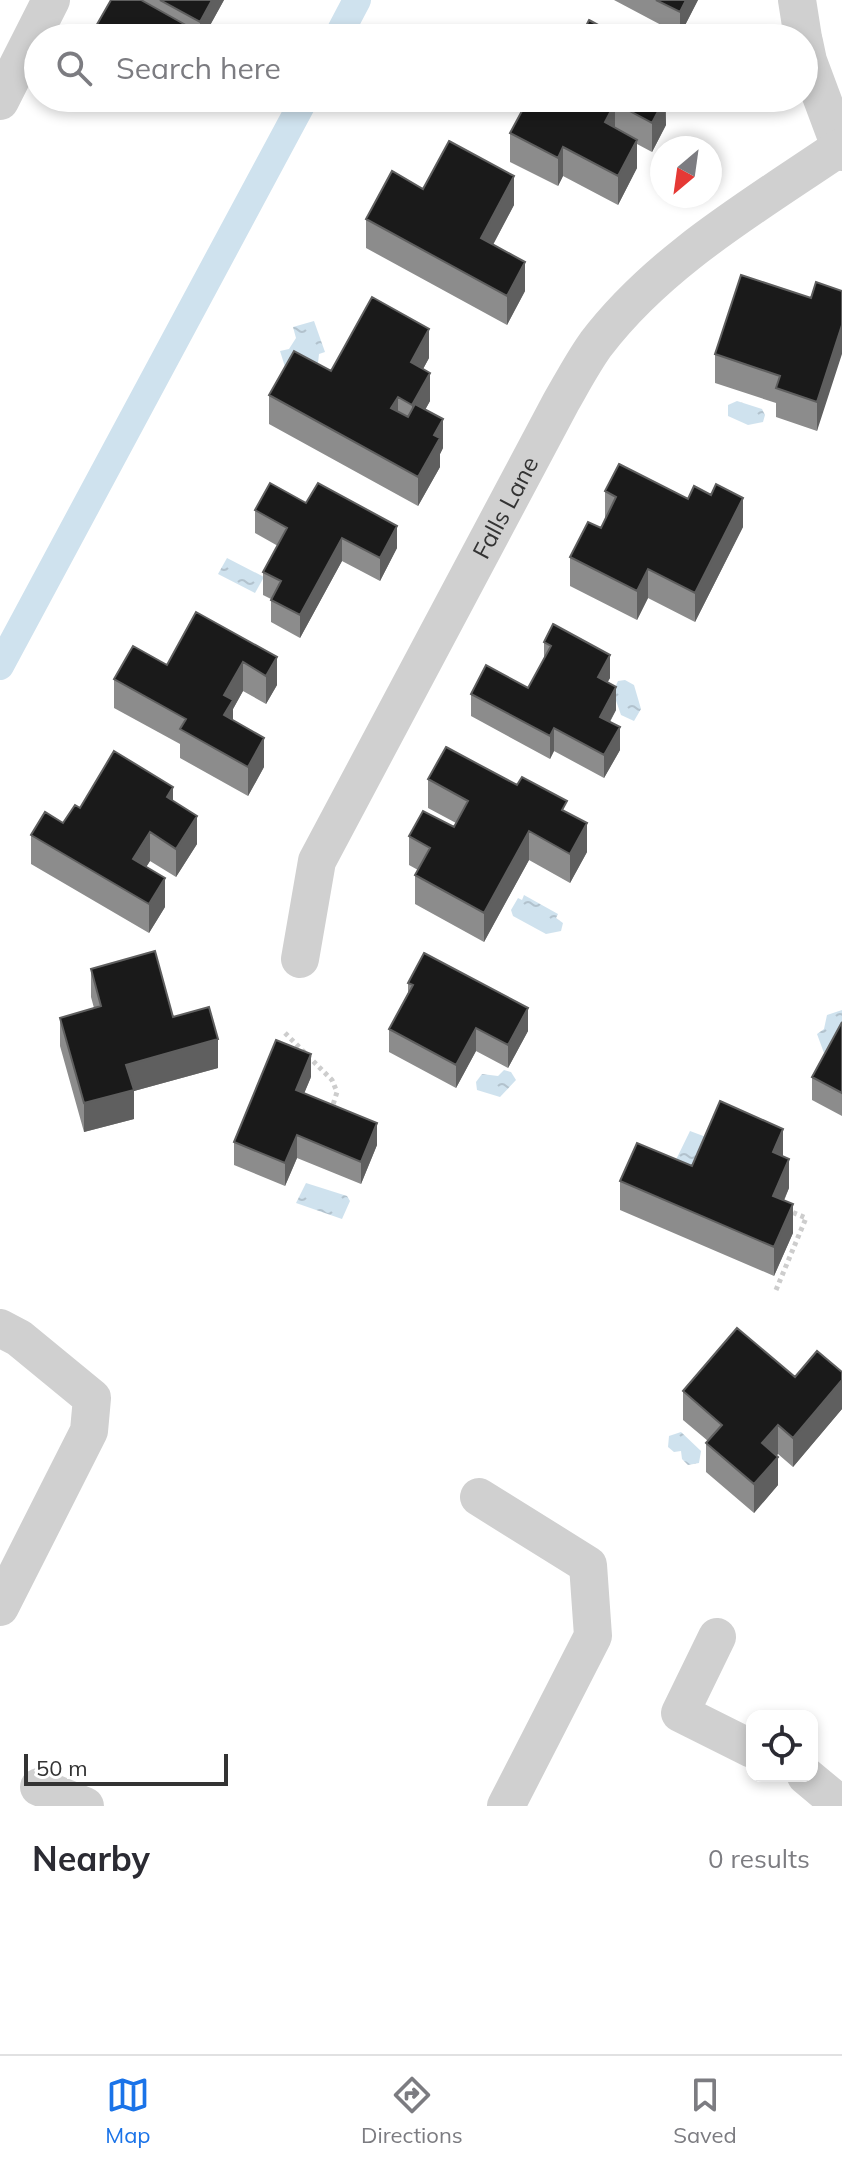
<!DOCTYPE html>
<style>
:root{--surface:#fff;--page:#f2f2f3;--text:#2b2b33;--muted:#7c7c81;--line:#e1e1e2;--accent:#1a73e8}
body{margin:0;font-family:Mulish,sans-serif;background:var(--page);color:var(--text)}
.controls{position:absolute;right:24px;bottom:24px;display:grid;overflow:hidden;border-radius:16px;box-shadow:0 4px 12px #0003}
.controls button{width:72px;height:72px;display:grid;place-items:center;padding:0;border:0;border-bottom:2px solid var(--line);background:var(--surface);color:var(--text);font:40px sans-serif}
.compass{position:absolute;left:650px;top:136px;width:72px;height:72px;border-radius:50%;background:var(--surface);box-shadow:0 4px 12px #0003;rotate:209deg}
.scale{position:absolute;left:24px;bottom:20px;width:204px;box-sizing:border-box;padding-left:8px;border:4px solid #333;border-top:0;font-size:22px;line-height:28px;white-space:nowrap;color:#333;-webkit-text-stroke:6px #fff;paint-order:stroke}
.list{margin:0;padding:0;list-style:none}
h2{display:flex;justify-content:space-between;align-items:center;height:104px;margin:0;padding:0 32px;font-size:34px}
h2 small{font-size:26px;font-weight:400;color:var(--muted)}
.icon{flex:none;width:44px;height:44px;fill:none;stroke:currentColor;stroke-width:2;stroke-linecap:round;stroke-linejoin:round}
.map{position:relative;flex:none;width:842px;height:1806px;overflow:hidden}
.search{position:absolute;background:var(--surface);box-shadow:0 4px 12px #0003;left:24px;right:24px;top:24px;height:88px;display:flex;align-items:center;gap:20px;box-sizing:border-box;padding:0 28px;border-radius:44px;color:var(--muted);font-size:30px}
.sheet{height:248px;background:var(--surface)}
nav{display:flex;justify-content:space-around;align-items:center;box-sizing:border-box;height:112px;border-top:2px solid var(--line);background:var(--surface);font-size:22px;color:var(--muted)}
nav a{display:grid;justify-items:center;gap:4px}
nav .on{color:var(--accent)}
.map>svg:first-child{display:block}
.water{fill:url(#water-ripples)}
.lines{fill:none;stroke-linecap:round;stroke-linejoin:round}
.canal{stroke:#cfe2ee;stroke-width:28}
.path{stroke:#cdcdcd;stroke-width:5;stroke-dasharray:4 4;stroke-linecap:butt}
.minor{stroke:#d0d0d0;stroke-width:38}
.wall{fill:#8c8c8c}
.shaded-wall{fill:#5f5f5f}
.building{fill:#1a1a1a;stroke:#5f5f5f;stroke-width:2}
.labels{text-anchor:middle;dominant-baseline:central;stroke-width:8;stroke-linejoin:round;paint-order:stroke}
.street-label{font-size:24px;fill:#333;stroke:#fff}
</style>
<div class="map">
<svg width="842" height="1806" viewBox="0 0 842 1806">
<defs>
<pattern id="water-ripples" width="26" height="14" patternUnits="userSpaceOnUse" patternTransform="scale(2)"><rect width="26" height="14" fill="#cfe2ee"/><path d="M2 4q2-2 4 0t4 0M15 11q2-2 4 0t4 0" fill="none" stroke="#b2c2cd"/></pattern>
</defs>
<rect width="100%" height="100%" fill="#fff"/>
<path class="water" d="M 314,321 L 325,352 L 319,354 L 318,363 L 287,373 L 280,351 L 289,349 L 296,338 L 293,327 Z
M 737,401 L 762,409 L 765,415 L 763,422 L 748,425 L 728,416 L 728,405 Z
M 227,558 L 264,577 L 255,593 L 218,574 Z
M 625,680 L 634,685 L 641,709 L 634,721 L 621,715 L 613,692 L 618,681 Z
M 524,895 L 558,914 L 556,918 L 563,923 L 561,931 L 546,934 L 513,916 L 511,910 L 518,898 L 522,900 Z
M 842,1010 L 842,1029 L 834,1050 L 824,1053 L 817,1034 L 824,1029 L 827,1015 Z
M 504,1070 L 511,1072 L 516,1080 L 500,1097 L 477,1090 L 476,1082 L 482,1074 L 498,1076 Z
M 690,1131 L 706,1137 L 699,1167 L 671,1170 Z
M 306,1183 L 347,1196 L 350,1201 L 342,1219 L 296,1203 Z
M 681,1432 L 701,1451 L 699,1463 L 688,1465 L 682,1459 L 681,1451 L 674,1452 L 668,1447 L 669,1436 Z"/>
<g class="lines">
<path class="canal" d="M 337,38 L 357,0
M 0,666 L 305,98"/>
<path class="path" d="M 285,1033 L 332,1080 L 337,1092 L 331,1111
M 776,1290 L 806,1218 L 787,1210"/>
<g class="minor">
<path d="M 797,0 L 803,38"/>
<path d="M 804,42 L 808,61 L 842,152"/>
<path d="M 0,101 L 51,0"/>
<path id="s1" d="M 300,959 L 317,861 L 561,402 C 572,383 583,362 596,344 C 659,261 754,206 839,148"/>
<path d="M 0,1328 L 19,1338 L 92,1398 L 89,1431 L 0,1607"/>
<path d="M 479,1497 L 588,1565 L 593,1636 L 506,1806"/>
<path d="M 717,1637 L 680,1713 L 752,1749"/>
<path d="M 806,1776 L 842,1806"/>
<path d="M 39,1787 L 85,1806"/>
</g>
</g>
<path class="wall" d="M 111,0 L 224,0 L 203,38 L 92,38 L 92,33 Z
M 614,0 L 698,0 L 680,35 Z
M 547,98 L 666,98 L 666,125 L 652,152 L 637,144 L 637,168 L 618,205 L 563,176 L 558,186 L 510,162 L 510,133 Z
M 423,189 L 514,205 L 493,245 L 525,291 L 507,325 L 366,248 L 366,219 Z
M 842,291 L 817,431 L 776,417 L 776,403 L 715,383 L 715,354 L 811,298 Z
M 429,358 L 423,369 L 430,401 L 425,410 L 443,448 L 440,454 L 440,467 L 418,506 L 269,424 L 269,395 L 331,371 Z
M 605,491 L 743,527 L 695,622 L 648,598 L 637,620 L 570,586 L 570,557 L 601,528 L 605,520 Z
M 306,503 L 397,548 L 380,581 L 342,561 L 300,638 L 271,622 L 271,599 L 263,595 L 263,572 L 278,546 L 255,533 L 255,510 Z
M 196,612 L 277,685 L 266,704 L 243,691 L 233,709 L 233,720 L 264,767 L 248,796 L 180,758 L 180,744 L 114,708 L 114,679 L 167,665 Z
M 544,642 L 610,678 L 607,682 L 616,710 L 610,722 L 620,750 L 604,778 L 554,751 L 550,759 L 471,716 L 471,694 L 528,688 L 544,658 Z
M 428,779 L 567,813 L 587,852 L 570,883 L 529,860 L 484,942 L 415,904 L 415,875 L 418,870 L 409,865 L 409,836 L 454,827 L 456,823 L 428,808 Z
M 173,801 L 197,844 L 176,877 L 150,861 L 146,867 L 165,907 L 149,933 L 31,864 L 31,835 L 63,823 L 80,808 Z
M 91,969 L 173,1017 L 218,1068 L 134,1091 L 134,1119 L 84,1132 L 60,1046 L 60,1018 L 94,1008 L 91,997 Z
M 408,983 L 528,1031 L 508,1068 L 476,1051 L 456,1088 L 389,1052 L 389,1029 L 408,993 Z
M 842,1022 L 842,1116 L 812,1100 L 812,1077 Z
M 311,1077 L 304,1093 L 377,1145 L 361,1184 L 297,1158 L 285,1186 L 234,1165 L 234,1142 Z
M 783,1157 L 789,1188 L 784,1201 L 793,1233 L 774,1276 L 620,1210 L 620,1181 L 692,1166 Z
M 842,1372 L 842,1409 L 793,1467 L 778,1454 L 776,1456 L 778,1485 L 754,1513 L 706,1472 L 706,1443 L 708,1441 L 683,1420 L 683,1391 Z"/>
<path class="shaded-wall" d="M 212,0 L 224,0 L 203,38 L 197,38 L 200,33 L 200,22 Z
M 686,0 L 698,0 L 680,35 L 680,12 Z
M 665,98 L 666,125 L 652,152 L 652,123 Z
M 615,103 L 615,132 L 605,122 Z
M 637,140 L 637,168 L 618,205 L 618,176 Z
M 563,147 L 563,176 L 558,186 L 558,158 Z
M 514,176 L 514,205 L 481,267 L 481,238 Z
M 525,262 L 525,291 L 507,325 L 507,296 Z
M 842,325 L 842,354 L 817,431 L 817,402 Z
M 429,329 L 429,358 L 411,391 L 411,362 Z
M 430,373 L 430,401 L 412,433 L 412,405 Z
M 398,397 L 398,425 L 391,408 Z
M 443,419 L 443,448 L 440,454 L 440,467 L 418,506 L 418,477 L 434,435 Z
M 743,498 L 743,527 L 695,622 L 695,593 Z
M 397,526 L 397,548 L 380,581 L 380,558 Z
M 342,538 L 342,561 L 300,638 L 300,615 Z
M 648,569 L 648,598 L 637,620 L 637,591 Z
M 610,655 L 610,678 L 598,700 L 598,677 Z
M 277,657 L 277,685 L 266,704 L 266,676 Z
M 243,662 L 243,691 L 233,709 L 233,728 L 224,744 L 224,695 Z
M 616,687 L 616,710 L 600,739 L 600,717 Z
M 620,727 L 620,750 L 604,778 L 604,755 Z
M 554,728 L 554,751 L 550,759 L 550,736 Z
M 264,738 L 264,767 L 248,796 L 248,767 Z
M 173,787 L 173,816 L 167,797 Z
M 197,816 L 197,844 L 176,877 L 176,849 Z
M 587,823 L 587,852 L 570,883 L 570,854 Z
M 529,831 L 529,860 L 484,942 L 484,913 Z
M 150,832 L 150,861 L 133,888 L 133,859 Z
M 165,878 L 165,907 L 149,933 L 149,904 Z
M 528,1008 L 528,1031 L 508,1068 L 508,1045 Z
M 476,1028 L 476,1051 L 456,1088 L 456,1065 Z
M 218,1039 L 218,1068 L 134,1091 L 134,1119 L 84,1132 L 84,1103 L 126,1065 Z
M 311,1054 L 311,1077 L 296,1113 L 296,1090 Z
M 377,1123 L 377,1145 L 361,1184 L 361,1162 Z
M 783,1129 L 783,1157 L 773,1152 Z
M 297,1135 L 297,1158 L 285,1186 L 285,1163 Z
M 789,1159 L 789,1188 L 773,1225 L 773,1196 Z
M 793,1204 L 793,1233 L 774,1276 L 774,1247 Z
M 842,1380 L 842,1409 L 793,1467 L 793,1438 Z
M 778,1425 L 778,1454 L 762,1472 L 762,1443 Z
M 778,1457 L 778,1485 L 754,1513 L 754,1484 Z"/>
<path class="building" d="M 111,0 L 141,0 L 200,33 L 197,38 L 101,38 L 92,33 Z
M 160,0 L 212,0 L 200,22 Z
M 656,0 L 686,0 L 680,12 Z
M 589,20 L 622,38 L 580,38 Z
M 529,98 L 665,98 L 652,123 L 615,103 L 605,122 L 637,140 L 618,176 L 563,147 L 558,158 L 510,133 Z
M 449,141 L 514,176 L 481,238 L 525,262 L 507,296 L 366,219 L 392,171 L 423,189 Z
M 741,275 L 811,298 L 816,282 L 842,291 L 842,325 L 817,402 L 776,388 L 780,376 L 715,354 Z
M 372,297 L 429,329 L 411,362 L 430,373 L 412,405 L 398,397 L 391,408 L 408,417 L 415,404 L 443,419 L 434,435 L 440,438 L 418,477 L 269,395 L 294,351 L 331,371 Z
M 619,464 L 688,499 L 694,486 L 711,495 L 716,484 L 743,498 L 695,593 L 648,569 L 637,591 L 570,557 L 588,522 L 601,528 L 616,497 L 605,491 Z
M 270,483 L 306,503 L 318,483 L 397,526 L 380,558 L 342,538 L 300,615 L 271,600 L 281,581 L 263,572 L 287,528 L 255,510 Z
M 196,612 L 277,657 L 266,676 L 243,662 L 224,695 L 233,700 L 224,715 L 264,738 L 248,767 L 180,729 L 186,719 L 114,679 L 133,646 L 167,665 Z
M 553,624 L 610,655 L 598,677 L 616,687 L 600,717 L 620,727 L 604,755 L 554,728 L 550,736 L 471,694 L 486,665 L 528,688 L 551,646 L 544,642 Z
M 446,747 L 517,785 L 522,777 L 567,801 L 562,810 L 587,823 L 570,854 L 529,831 L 484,913 L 415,875 L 430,848 L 409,836 L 423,811 L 454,827 L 468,801 L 428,779 Z
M 114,751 L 173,787 L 167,797 L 197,816 L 176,849 L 150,832 L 133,859 L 165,878 L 149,904 L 31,835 L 45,812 L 63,823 L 75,805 L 80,808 Z
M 155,951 L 173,1017 L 209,1007 L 218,1039 L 126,1065 L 134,1090 L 84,1103 L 60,1018 L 101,1006 L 91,969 Z
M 424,953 L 528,1008 L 508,1045 L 476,1028 L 456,1065 L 389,1029 L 413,985 L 408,983 Z
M 842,1022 L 842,1093 L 812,1077 Z
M 276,1040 L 311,1054 L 296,1090 L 377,1123 L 361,1162 L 297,1135 L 285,1163 L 234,1142 Z
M 720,1101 L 783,1129 L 773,1152 L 789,1159 L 773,1196 L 793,1204 L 774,1247 L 620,1181 L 637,1143 L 692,1166 Z
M 737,1328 L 795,1377 L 817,1351 L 842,1372 L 842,1380 L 793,1438 L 778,1425 L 762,1443 L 778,1457 L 754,1484 L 706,1443 L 722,1425 L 683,1391 Z"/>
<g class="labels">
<g class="street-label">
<text stroke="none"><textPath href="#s1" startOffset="500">Falls Lane</textPath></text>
</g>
</g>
</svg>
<div class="controls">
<button><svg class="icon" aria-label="locate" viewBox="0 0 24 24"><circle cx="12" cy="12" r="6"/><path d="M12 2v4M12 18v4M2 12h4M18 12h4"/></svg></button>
</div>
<svg class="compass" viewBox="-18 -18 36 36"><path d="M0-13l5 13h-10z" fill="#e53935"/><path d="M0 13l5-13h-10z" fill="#7c7c81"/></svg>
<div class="scale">50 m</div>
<div class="search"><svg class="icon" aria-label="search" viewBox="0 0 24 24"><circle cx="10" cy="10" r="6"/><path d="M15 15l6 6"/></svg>Search here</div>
</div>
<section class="sheet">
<h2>Nearby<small>0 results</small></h2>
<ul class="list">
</ul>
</section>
<nav>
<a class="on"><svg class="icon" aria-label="map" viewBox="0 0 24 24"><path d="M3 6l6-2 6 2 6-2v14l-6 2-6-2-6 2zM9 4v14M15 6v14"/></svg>Map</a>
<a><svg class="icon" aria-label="directions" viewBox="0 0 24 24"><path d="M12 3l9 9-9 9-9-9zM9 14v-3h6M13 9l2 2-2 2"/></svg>Directions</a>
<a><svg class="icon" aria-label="saved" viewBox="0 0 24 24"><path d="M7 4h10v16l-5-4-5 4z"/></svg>Saved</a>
</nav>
